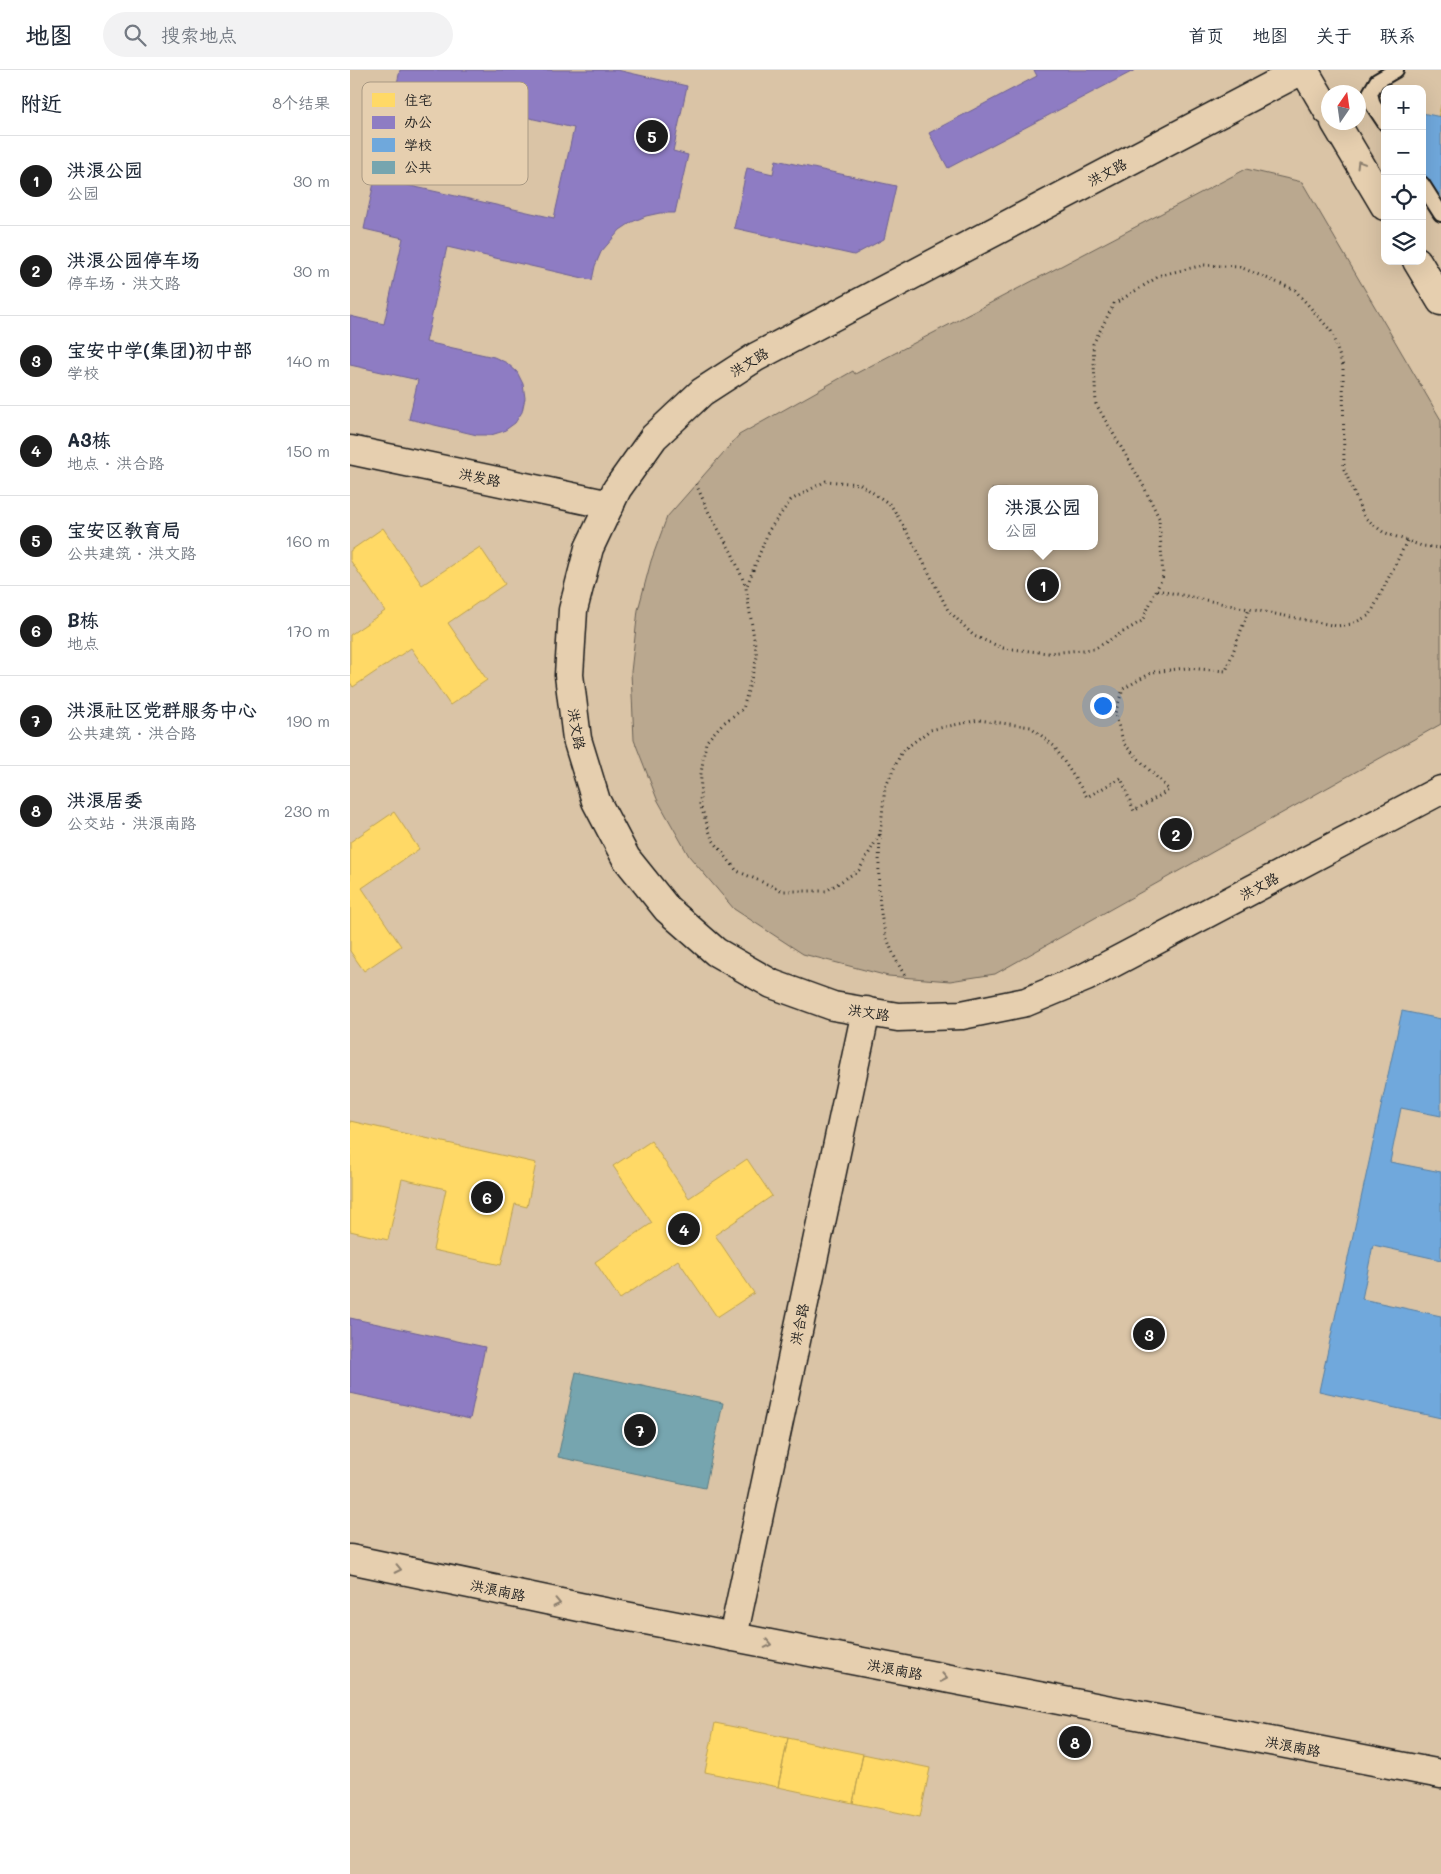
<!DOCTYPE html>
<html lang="zh">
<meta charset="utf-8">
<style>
:root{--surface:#fff;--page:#f2f2f3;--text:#1f2937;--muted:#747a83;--line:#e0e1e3;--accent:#1c1c1c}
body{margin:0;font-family:Mali,"LXGW WenKai TC",sans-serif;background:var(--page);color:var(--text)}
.controls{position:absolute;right:15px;top:15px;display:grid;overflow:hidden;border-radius:10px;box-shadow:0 5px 20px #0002}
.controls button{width:45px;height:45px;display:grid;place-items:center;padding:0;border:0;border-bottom:1px solid var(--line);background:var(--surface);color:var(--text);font:25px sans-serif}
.compass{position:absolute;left:971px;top:15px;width:45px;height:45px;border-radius:50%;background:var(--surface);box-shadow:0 5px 20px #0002;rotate:13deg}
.you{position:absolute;left:752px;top:635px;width:18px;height:18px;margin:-12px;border:4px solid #fff;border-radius:50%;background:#1a73e8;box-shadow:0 0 0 8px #1a73e833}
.badge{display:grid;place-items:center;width:32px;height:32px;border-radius:50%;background:var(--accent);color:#fff;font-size:16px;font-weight:700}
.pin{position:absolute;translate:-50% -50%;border:2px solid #fff;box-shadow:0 1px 5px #0006}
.popup{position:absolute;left:638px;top:415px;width:110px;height:65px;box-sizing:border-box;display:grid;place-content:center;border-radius:10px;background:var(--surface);filter:drop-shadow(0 1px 4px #0005);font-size:16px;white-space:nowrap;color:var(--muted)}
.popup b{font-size:19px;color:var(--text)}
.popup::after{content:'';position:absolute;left:50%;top:100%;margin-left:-10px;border:10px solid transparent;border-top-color:var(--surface)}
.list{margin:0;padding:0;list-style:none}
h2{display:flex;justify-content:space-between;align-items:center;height:65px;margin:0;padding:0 20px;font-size:21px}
h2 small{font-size:16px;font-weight:400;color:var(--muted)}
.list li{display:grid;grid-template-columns:32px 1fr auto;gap:15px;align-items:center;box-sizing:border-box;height:90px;padding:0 20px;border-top:1px solid var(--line)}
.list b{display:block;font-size:19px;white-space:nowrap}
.list p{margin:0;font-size:16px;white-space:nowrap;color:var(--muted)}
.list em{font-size:16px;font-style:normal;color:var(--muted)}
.icon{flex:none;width:28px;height:28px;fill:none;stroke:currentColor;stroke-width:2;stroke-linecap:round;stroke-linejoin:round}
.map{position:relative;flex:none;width:1091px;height:1804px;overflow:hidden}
header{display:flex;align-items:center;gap:30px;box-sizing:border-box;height:70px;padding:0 25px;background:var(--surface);border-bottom:1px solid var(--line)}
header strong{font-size:24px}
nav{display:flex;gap:28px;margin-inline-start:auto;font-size:18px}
.search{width:350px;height:45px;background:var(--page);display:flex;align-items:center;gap:12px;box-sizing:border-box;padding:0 18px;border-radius:28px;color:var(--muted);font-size:19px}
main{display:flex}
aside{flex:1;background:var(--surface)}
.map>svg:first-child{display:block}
.green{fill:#baa88f;stroke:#6b6256;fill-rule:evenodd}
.homes{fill:#ffd966;stroke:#bba050}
.offices{fill:#8e7cc3;stroke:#6c5f91}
.schools{fill:#6fa8dc;stroke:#567ea2}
.public{fill:#76a5af;stroke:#5b7c83}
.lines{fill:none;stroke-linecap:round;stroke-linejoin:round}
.lane-casing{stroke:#1c1c1c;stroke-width:18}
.street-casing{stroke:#1c1c1c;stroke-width:31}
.secondary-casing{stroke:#1c1c1c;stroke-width:31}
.path{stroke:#1c1c1c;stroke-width:3;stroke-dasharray:1 4;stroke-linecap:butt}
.lane{stroke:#e6cfaf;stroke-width:14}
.street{stroke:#e6cfaf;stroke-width:28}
.secondary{stroke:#e6cfaf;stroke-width:28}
.oneway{stroke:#8b7e6d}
.labels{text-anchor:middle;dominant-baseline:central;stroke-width:5;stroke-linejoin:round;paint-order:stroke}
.street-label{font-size:14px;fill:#1c1c1c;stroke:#e6cfaf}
.key{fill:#e6cfaf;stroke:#a99983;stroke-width:1}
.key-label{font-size:14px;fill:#1c1c1c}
</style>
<header>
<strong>地图</strong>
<div class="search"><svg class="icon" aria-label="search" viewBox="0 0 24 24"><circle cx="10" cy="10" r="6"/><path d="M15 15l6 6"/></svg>搜索地点</div>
<nav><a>首页</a><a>地图</a><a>关于</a><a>联系</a></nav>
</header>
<main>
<aside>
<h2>附近<small>8个结果</small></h2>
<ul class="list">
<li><span class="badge">1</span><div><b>洪浪公园</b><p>公园</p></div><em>30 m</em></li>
<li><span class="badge">2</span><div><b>洪浪公园停车场</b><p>停车场 · 洪文路</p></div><em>30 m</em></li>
<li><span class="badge">3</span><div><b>宝安中学(集团)初中部</b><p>学校</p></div><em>140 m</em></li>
<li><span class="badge">4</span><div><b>A3栋</b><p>地点 · 洪合路</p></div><em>150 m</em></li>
<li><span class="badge">5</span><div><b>宝安区教育局</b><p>公共建筑 · 洪文路</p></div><em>160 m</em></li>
<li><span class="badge">6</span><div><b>B栋</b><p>地点</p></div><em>170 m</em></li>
<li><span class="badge">7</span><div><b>洪浪社区党群服务中心</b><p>公共建筑 · 洪合路</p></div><em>190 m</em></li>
<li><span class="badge">8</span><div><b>洪浪居委</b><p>公交站 · 洪浪南路</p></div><em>230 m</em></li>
</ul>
</aside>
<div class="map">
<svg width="1091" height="1804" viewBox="0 0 1091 1804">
<rect width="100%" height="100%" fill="#dac4a6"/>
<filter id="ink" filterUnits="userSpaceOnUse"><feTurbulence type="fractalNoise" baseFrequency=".02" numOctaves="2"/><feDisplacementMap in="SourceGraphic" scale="10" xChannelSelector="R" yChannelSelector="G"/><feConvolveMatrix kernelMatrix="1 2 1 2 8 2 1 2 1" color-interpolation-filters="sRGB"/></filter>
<g filter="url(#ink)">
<path class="green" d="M 896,99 L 952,112 L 1091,350 L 1091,654 L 645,904 L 600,911 L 538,906 L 453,884 L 384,839 L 339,786 L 307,729 L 284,670 L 281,602 L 288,540 L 301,491 L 317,447 L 389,365 L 503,301 L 505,304 ZM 642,419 L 744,419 L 744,476 L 642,476 Z"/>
<path class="homes" d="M 1091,35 L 1091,65 L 1084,64 Z
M 33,458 L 72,515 L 130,477 L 155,514 L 98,553 L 137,610 L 100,635 L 61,578 L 3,617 L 0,612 L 0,565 L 35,541 L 0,490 L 0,481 Z
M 44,742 L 69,779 L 12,818 L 51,876 L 14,901 L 0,881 L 0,772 Z
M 0,1051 L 186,1093 L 177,1137 L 165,1134 L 151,1195 L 83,1180 L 96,1119 L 52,1109 L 38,1170 L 0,1161 Z
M 301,1071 L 339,1128 L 397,1089 L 422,1126 L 365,1165 L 404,1223 L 367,1247 L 328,1190 L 270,1229 L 245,1192 L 302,1153 L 263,1096 Z
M 365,1653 L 438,1668 L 428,1717 L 355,1702 Z
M 438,1668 L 513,1684 L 503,1733 L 428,1717 Z
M 513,1684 L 580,1698 L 570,1747 L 503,1733 Z"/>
<path class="offices" d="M 50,0 L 267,0 L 337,16 L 323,81 L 338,85 L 325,143 L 310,143 L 296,146 L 282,152 L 270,160 L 251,182 L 245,196 L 242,210 L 97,177 L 76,272 L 144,287 L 157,293 L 167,302 L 173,314 L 175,328 L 172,342 L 165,353 L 154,361 L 141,365 L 127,365 L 59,349 L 68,310 L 0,295 L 0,246 L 34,254 L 53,168 L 14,159 L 25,108 L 204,148 L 224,58 L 46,18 Z
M 684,0 L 785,0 L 598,98 L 579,63 L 687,6 Z
M 426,90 L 546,116 L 534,169 L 504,185 L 384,158 L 397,98 L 423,104 Z
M 0,1248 L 135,1277 L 120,1349 L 0,1323 Z"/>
<path class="schools" d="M 1072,43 L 1091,47 L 1091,130 L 1072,100 Z
M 1052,941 L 1091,949 L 1091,1046 L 1051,1038 L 1040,1092 L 1091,1102 L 1091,1190 L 1023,1175 L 1012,1229 L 1091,1246 L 1091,1348 L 969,1321 Z"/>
<path class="public" d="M 226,1302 L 373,1333 L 355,1418 L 208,1387 Z"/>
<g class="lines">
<defs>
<path id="lane" d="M 1035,53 L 1023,35 L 1020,23 L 1027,11 L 1046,0
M 1072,114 L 1091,144"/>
<path id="street" d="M 0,380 L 260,435"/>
<path id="secondary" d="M 952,0 L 406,287 L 352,322 L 304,367 L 267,419 L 239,478 L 223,540 L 219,605 L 227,669 L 246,731 L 276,788 L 317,839 L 366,882 L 422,914 L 483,936 L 548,947 L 612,945 L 676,932 L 736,907 L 1091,720
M 954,0 L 978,41
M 985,52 L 1035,136
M 1067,191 L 1091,231
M 0,1489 L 244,1540 L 1091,1704
M 383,1567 L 516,941"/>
</defs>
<use href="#lane" class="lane-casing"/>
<use href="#street" class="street-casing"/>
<use href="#secondary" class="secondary-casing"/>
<path class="path" d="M 346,414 L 359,443 L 382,483 L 396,517
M 1057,471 L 1020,545 L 1002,554 L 987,556 L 899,539 L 876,601 L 836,598 L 803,602 L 773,619 L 765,643 L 774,674 L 819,720 L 784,741 L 771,708 L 737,727 L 704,676 L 681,657 L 629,650 L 580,660 L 552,681 L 535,718 L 530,764 L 509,800 L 476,821 L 433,821 L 387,801 L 362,769 L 350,734 L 351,703 L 356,672 L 372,654 L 393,639 L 407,587 L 396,518 L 419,460 L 441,430 L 476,411 L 510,414 L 541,435 L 565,476 L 598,540 L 624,566 L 653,578 L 698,583 L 744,579 L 792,551 L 813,506 L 809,448 L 793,415 L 746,334 L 743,274 L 764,234 L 811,205 L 854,195 L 890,197 L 945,220 L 981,261 L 993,296 L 994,399 L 1014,447 L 1033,462 L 1072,476 L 1091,478
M 807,520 L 899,539
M 530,764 C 529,802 525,841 540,876 C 544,887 550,897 556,908"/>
<use href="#lane" class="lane"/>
<use href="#street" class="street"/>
<use href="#secondary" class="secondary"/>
</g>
<defs><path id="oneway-chevron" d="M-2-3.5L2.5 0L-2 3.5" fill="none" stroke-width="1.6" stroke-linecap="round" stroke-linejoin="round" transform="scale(1.25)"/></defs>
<g class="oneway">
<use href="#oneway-chevron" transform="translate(1010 94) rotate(-121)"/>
<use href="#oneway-chevron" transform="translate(48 1499) rotate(12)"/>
<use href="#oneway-chevron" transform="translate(207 1533) rotate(12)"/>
<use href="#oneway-chevron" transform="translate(418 1574) rotate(11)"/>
<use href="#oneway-chevron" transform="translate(594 1608) rotate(11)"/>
</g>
</g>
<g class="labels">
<g class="street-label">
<text transform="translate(757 102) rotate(-28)">洪文路</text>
<text transform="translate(399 292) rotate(-31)">洪文路</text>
<text transform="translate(130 407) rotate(12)">洪发路</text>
<text transform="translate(227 659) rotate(80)">洪文路</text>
<text transform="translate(909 816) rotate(-28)">洪文路</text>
<text transform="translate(519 942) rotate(9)">洪文路</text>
<text transform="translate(449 1254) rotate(-78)">洪合路</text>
<text transform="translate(148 1520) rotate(12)">洪浪南路</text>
<text transform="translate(545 1599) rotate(11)">洪浪南路</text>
<text transform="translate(943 1676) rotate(11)">洪浪南路</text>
</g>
</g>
<rect x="12" y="12" width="166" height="103" rx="8" class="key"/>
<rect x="22" y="23" width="23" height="14" fill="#ffd966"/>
<rect x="22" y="46" width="23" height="13" fill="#8e7cc3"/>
<rect x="22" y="68" width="23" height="14" fill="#6fa8dc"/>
<rect x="22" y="91" width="23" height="13" fill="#76a5af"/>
<g class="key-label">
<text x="54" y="35">住宅</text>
<text x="54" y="57">办公</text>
<text x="54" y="80">学校</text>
<text x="54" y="102">公共</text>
</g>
</svg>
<div class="controls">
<button>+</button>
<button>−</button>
<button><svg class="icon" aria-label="locate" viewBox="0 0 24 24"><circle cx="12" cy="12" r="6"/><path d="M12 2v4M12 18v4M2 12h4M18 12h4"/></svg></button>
<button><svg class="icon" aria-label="layers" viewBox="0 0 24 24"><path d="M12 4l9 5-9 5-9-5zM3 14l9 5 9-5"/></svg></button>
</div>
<svg class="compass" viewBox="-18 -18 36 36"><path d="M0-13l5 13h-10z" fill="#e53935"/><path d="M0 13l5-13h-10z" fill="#747a83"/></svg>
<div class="you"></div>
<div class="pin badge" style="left:693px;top:515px">1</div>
<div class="popup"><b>洪浪公园</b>公园</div>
<div class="pin badge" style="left:826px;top:764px">2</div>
<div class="pin badge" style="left:799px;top:1264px">3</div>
<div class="pin badge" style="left:334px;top:1159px">4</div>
<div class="pin badge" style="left:302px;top:66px">5</div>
<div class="pin badge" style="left:137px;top:1127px">6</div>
<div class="pin badge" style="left:290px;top:1360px">7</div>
<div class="pin badge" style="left:725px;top:1672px">8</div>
</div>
</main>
